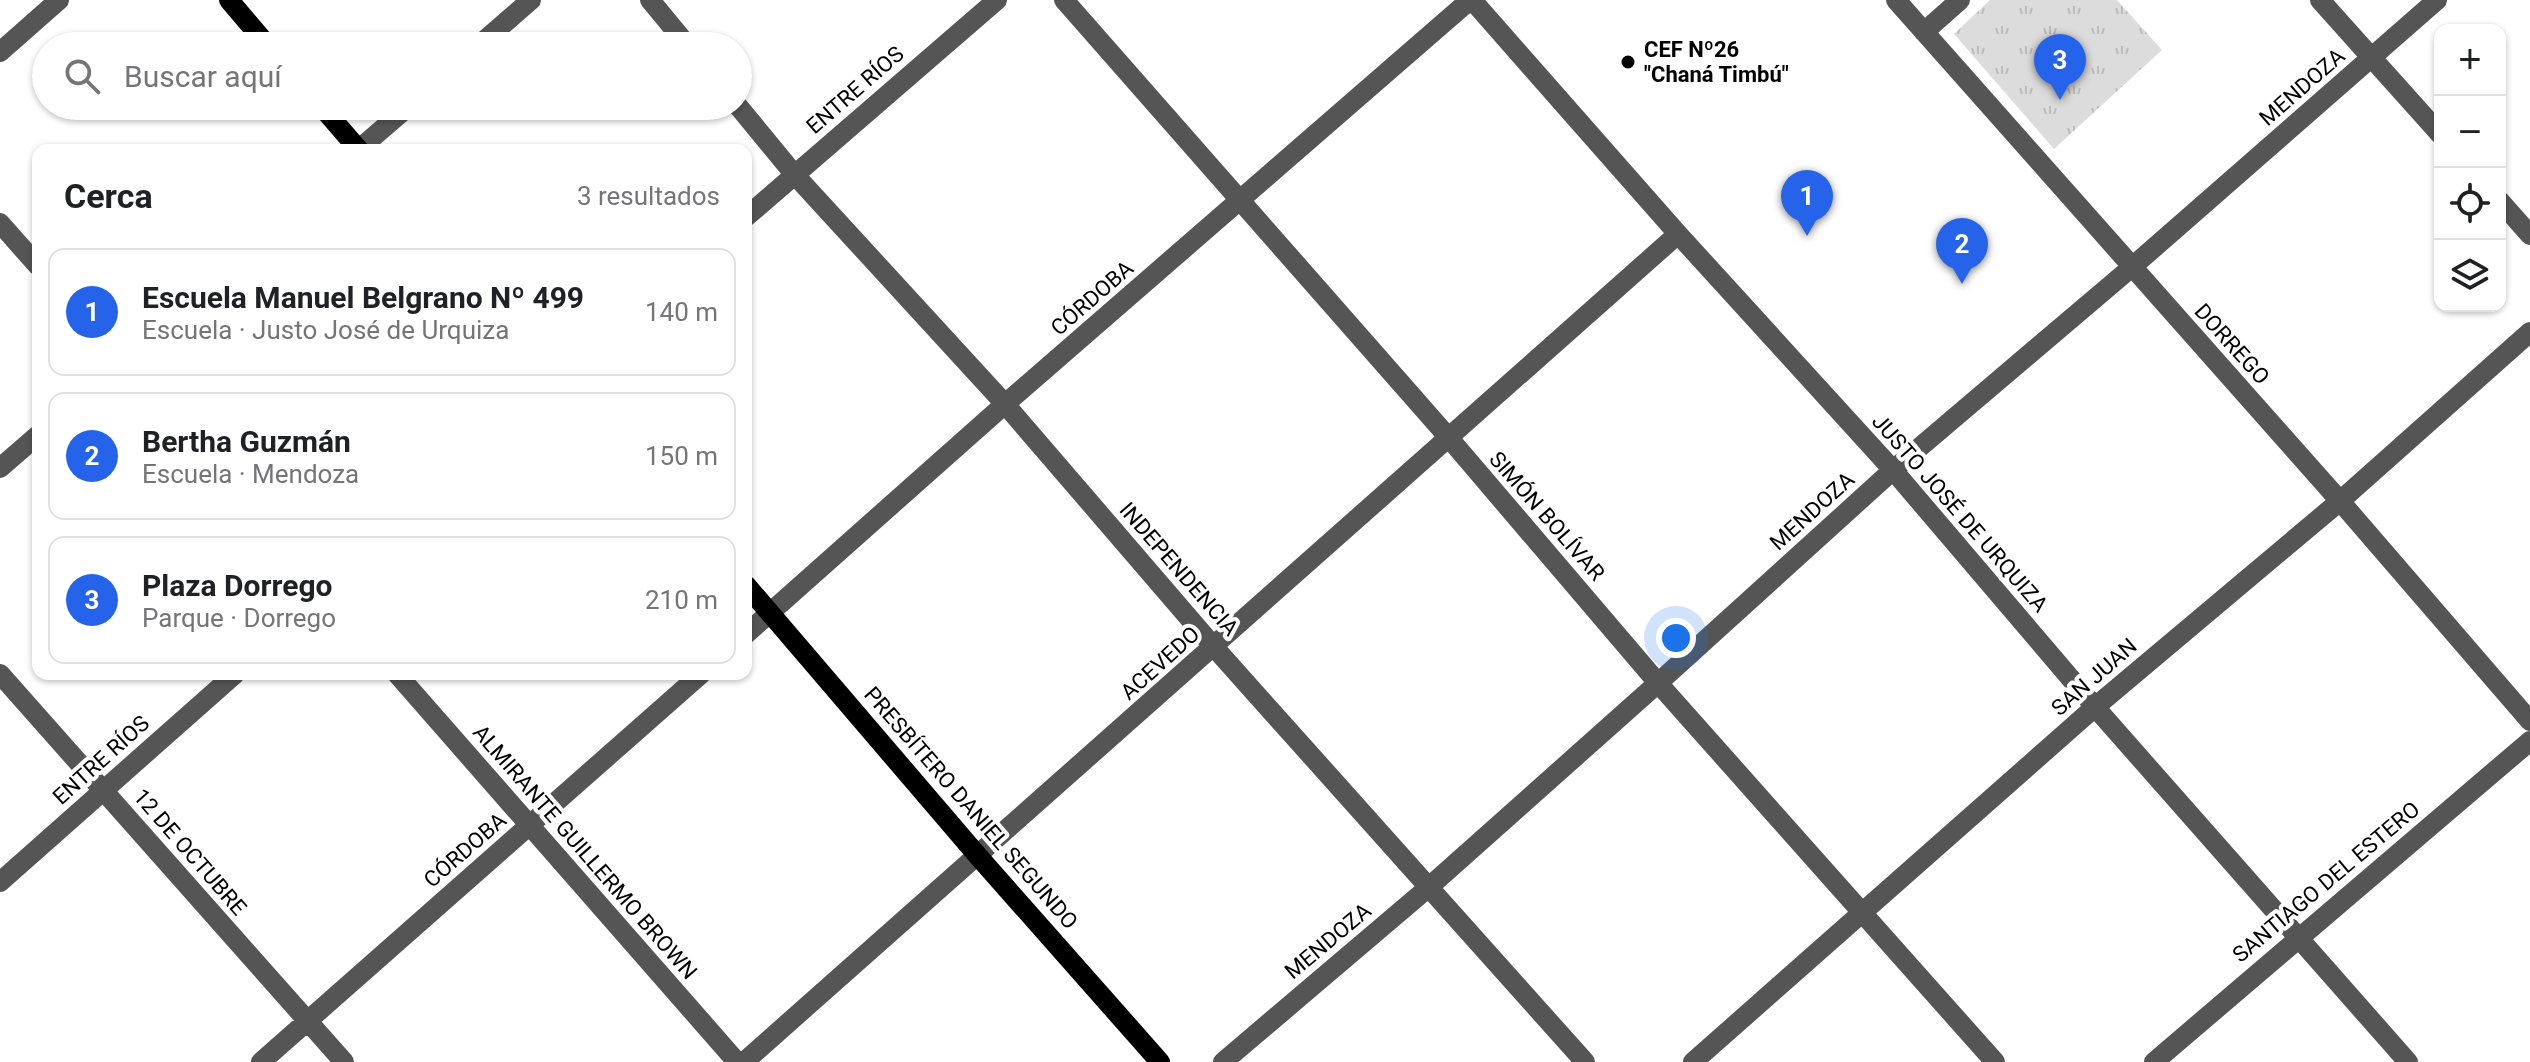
<!DOCTYPE html>
<html lang="es">
<meta charset="utf-8">
<style>
:root{--surface:#fff;--page:#f2f2f2;--text:#202124;--muted:#757577;--line:#e0e0e0;--accent:#2563eb}
body{margin:0;font-family:Roboto,sans-serif;background:var(--page);color:var(--text)}
.controls{position:absolute;right:24px;top:24px;display:grid;overflow:hidden;border-radius:16px;box-shadow:0 2px 6px #0004}
.controls button{width:72px;height:72px;display:grid;place-items:center;padding:0;border:0;border-bottom:2px solid var(--line);background:var(--surface);color:var(--text);font:40px sans-serif}
.you{position:absolute;left:1676px;top:638px;width:28px;height:28px;margin:-20px;border:6px solid #fff;border-radius:50%;background:#1a73e8;box-shadow:0 0 0 12px #1a73e833}
.badge{display:grid;place-items:center;width:52px;height:52px;border-radius:50%;background:var(--accent);color:#fff;font-size:26px;font-weight:700}
.pin{position:absolute;translate:-50% -66px;filter:drop-shadow(0 2px 4px #0008)}
.pin::after{content:'';position:absolute;top:42px;width:28px;height:24px;background:inherit;clip-path:polygon(0 0,100% 0,50% 100%)}
.list{margin:0;padding:0;list-style:none}
h2{display:flex;justify-content:space-between;align-items:center;height:104px;margin:0;padding:0 32px;font-size:34px}
h2 small{font-size:26px;font-weight:400;color:var(--muted)}
.list li{display:grid;grid-template-columns:52px 1fr auto;gap:24px;align-items:center;box-sizing:border-box;height:128px;margin:0 16px 16px;padding:0 16px;border:2px solid var(--line);border-radius:16px}
.list b{display:block;font-size:30px;white-space:nowrap}
.list p{margin:0;font-size:26px;white-space:nowrap;color:var(--muted)}
.list em{font-size:26px;font-style:normal;color:var(--muted)}
.icon{flex:none;width:44px;height:44px;fill:none;stroke:currentColor;stroke-width:2;stroke-linecap:round;stroke-linejoin:round}
.map{position:relative;flex:none;width:2530px;height:1062px;overflow:hidden}
.search{position:absolute;background:var(--surface);box-shadow:0 2px 6px #0004;left:32px;top:32px;width:720px;height:88px;display:flex;align-items:center;gap:20px;box-sizing:border-box;padding:0 28px;border-radius:44px;color:var(--muted);font-size:30px}
.panel{position:absolute;background:var(--surface);box-shadow:0 2px 6px #0004;left:32px;top:144px;width:720px;height:536px;border-radius:16px}
.map>svg:first-child{display:block}
.park{fill:url(#park-tufts)}
.lines{fill:none;stroke-linecap:round;stroke-linejoin:round}
.minor{stroke:#555;stroke-width:20}
.major{stroke:#000;stroke-width:20}
.poi-dot{fill:#000;stroke:#fff;stroke-width:3}
.labels{text-anchor:middle;dominant-baseline:central;stroke-width:8;stroke-linejoin:round;paint-order:stroke}
.poi-label{font-size:22px;font-weight:bold;fill:#000;stroke:#fff;text-anchor:start}
.street-label{font-size:22px;fill:#000;stroke:#fff}
</style>
<div class="map">
<svg width="2530" height="1062" viewBox="0 0 2530 1062">
<defs>
<pattern id="park-tufts" width="24" height="20" patternUnits="userSpaceOnUse" patternTransform="scale(2)"><rect width="24" height="20" fill="#dcdcdc"/><path d="M3 7l-1-3M5 7V3M7 7l1-3M15 17l-1-3M17 17v-4M19 17l1-3" fill="none" stroke="#bbb"/></pattern>
</defs>
<rect width="100%" height="100%" fill="#fff"/>
<path class="park" d="M 1990,0 L 2117,0 L 2162,50 L 2054,149 L 1954,34 Z"/>
<g class="lines">
<path class="minor" d="M 650,0 L 688,46
M 1064,0 L 1449,438 L 1658,683 L 1995,1062
M 1472,0 L 1678,234 L 1893,470 L 2095,707 L 2408,1062
M 1896,0 L 2340,501 L 2530,721
M 2320,0 L 2440,134
M 1924,32 L 1960,0
M 478,46 L 531,0
M 0,52 L 59,0
M 738,106 L 794,174 L 1005,404 L 1214,647 L 1585,1062
M 358,150 L 409,106
M 2500,201 L 2530,235
M 746,217 L 997,0
M 0,223 L 38,266
M 0,468 L 38,435
M 746,634 L 1005,404 L 1470,0
M 0,674 L 344,1062
M 397,674 L 737,1062
M 0,882 L 235,674
M 261,1062 L 701,674
M 744,1062 L 1678,234
M 1223,1062 L 1429,887 L 1658,683 L 1893,470 L 2132,267 L 2437,0
M 1693,1062 L 2095,707 L 2340,501 L 2530,332
M 2154,1062 L 2530,741"/>
<path class="major" d="M 229,0 L 268,46
M 321,106 L 359,150
M 746,585 L 978,856 L 1160,1062"/>
</g>
<circle class="poi-dot" cx="1628" cy="62" r="8"/>
<g class="labels">
<g class="poi-label">
<text x="1644" y="49">CEF Nº26<tspan x="1644" dy="25">"Chaná Timbú"</tspan></text>
</g>
<g class="street-label">
<text transform="translate(2302 87) rotate(-41)">MENDOZA</text>
<text transform="translate(855 90) rotate(-41)">ENTRE RÍOS</text>
<text transform="translate(1092 298) rotate(-41)">CÓRDOBA</text>
<text transform="translate(2232 344) rotate(48)">DORREGO</text>
<text transform="translate(1812 511) rotate(-42)">MENDOZA</text>
<text transform="translate(1960 513) rotate(49)">JUSTO JOSÉ DE URQUIZA</text>
<text transform="translate(1547 516) rotate(49)">SIMÓN BOLÍVAR</text>
<text transform="translate(1179 569) rotate(49)">INDEPENDENCIA</text>
<text transform="translate(1160 663) rotate(-42)">ACEVEDO</text>
<text transform="translate(2094 677) rotate(-41)">SAN JUAN</text>
<text transform="translate(101 760) rotate(-42)">ENTRE RÍOS</text>
<text transform="translate(971 808) rotate(49)">PRESBÍTERO DANIEL SEGUNDO</text>
<text transform="translate(465 850) rotate(-41)">CÓRDOBA</text>
<text transform="translate(190 852) rotate(49)">12 DE OCTUBRE</text>
<text transform="translate(585 852) rotate(49)">ALMIRANTE GUILLERMO BROWN</text>
<text transform="translate(2326 882) rotate(-40)">SANTIAGO DEL ESTERO</text>
<text transform="translate(1328 941) rotate(-40)">MENDOZA</text>
</g>
</g>
</svg>
<div class="controls">
<button>+</button>
<button>−</button>
<button><svg class="icon" aria-label="locate" viewBox="0 0 24 24"><circle cx="12" cy="12" r="6"/><path d="M12 2v4M12 18v4M2 12h4M18 12h4"/></svg></button>
<button><svg class="icon" aria-label="layers" viewBox="0 0 24 24"><path d="M12 4l9 5-9 5-9-5zM3 14l9 5 9-5"/></svg></button>
</div>
<div class="you"></div>
<div class="pin badge" style="left:1807px;top:236px">1</div>
<div class="pin badge" style="left:1962px;top:284px">2</div>
<div class="pin badge" style="left:2060px;top:100px">3</div>
<div class="search"><svg class="icon" aria-label="search" viewBox="0 0 24 24"><circle cx="10" cy="10" r="6"/><path d="M15 15l6 6"/></svg>Buscar aquí</div>
<section class="panel">
<h2>Cerca<small>3 resultados</small></h2>
<ul class="list">
<li><span class="badge">1</span><div><b>Escuela Manuel Belgrano Nº 499</b><p>Escuela · Justo José de Urquiza</p></div><em>140 m</em></li>
<li><span class="badge">2</span><div><b>Bertha Guzmán</b><p>Escuela · Mendoza</p></div><em>150 m</em></li>
<li><span class="badge">3</span><div><b>Plaza Dorrego</b><p>Parque · Dorrego</p></div><em>210 m</em></li>
</ul>
</section>
</div>
